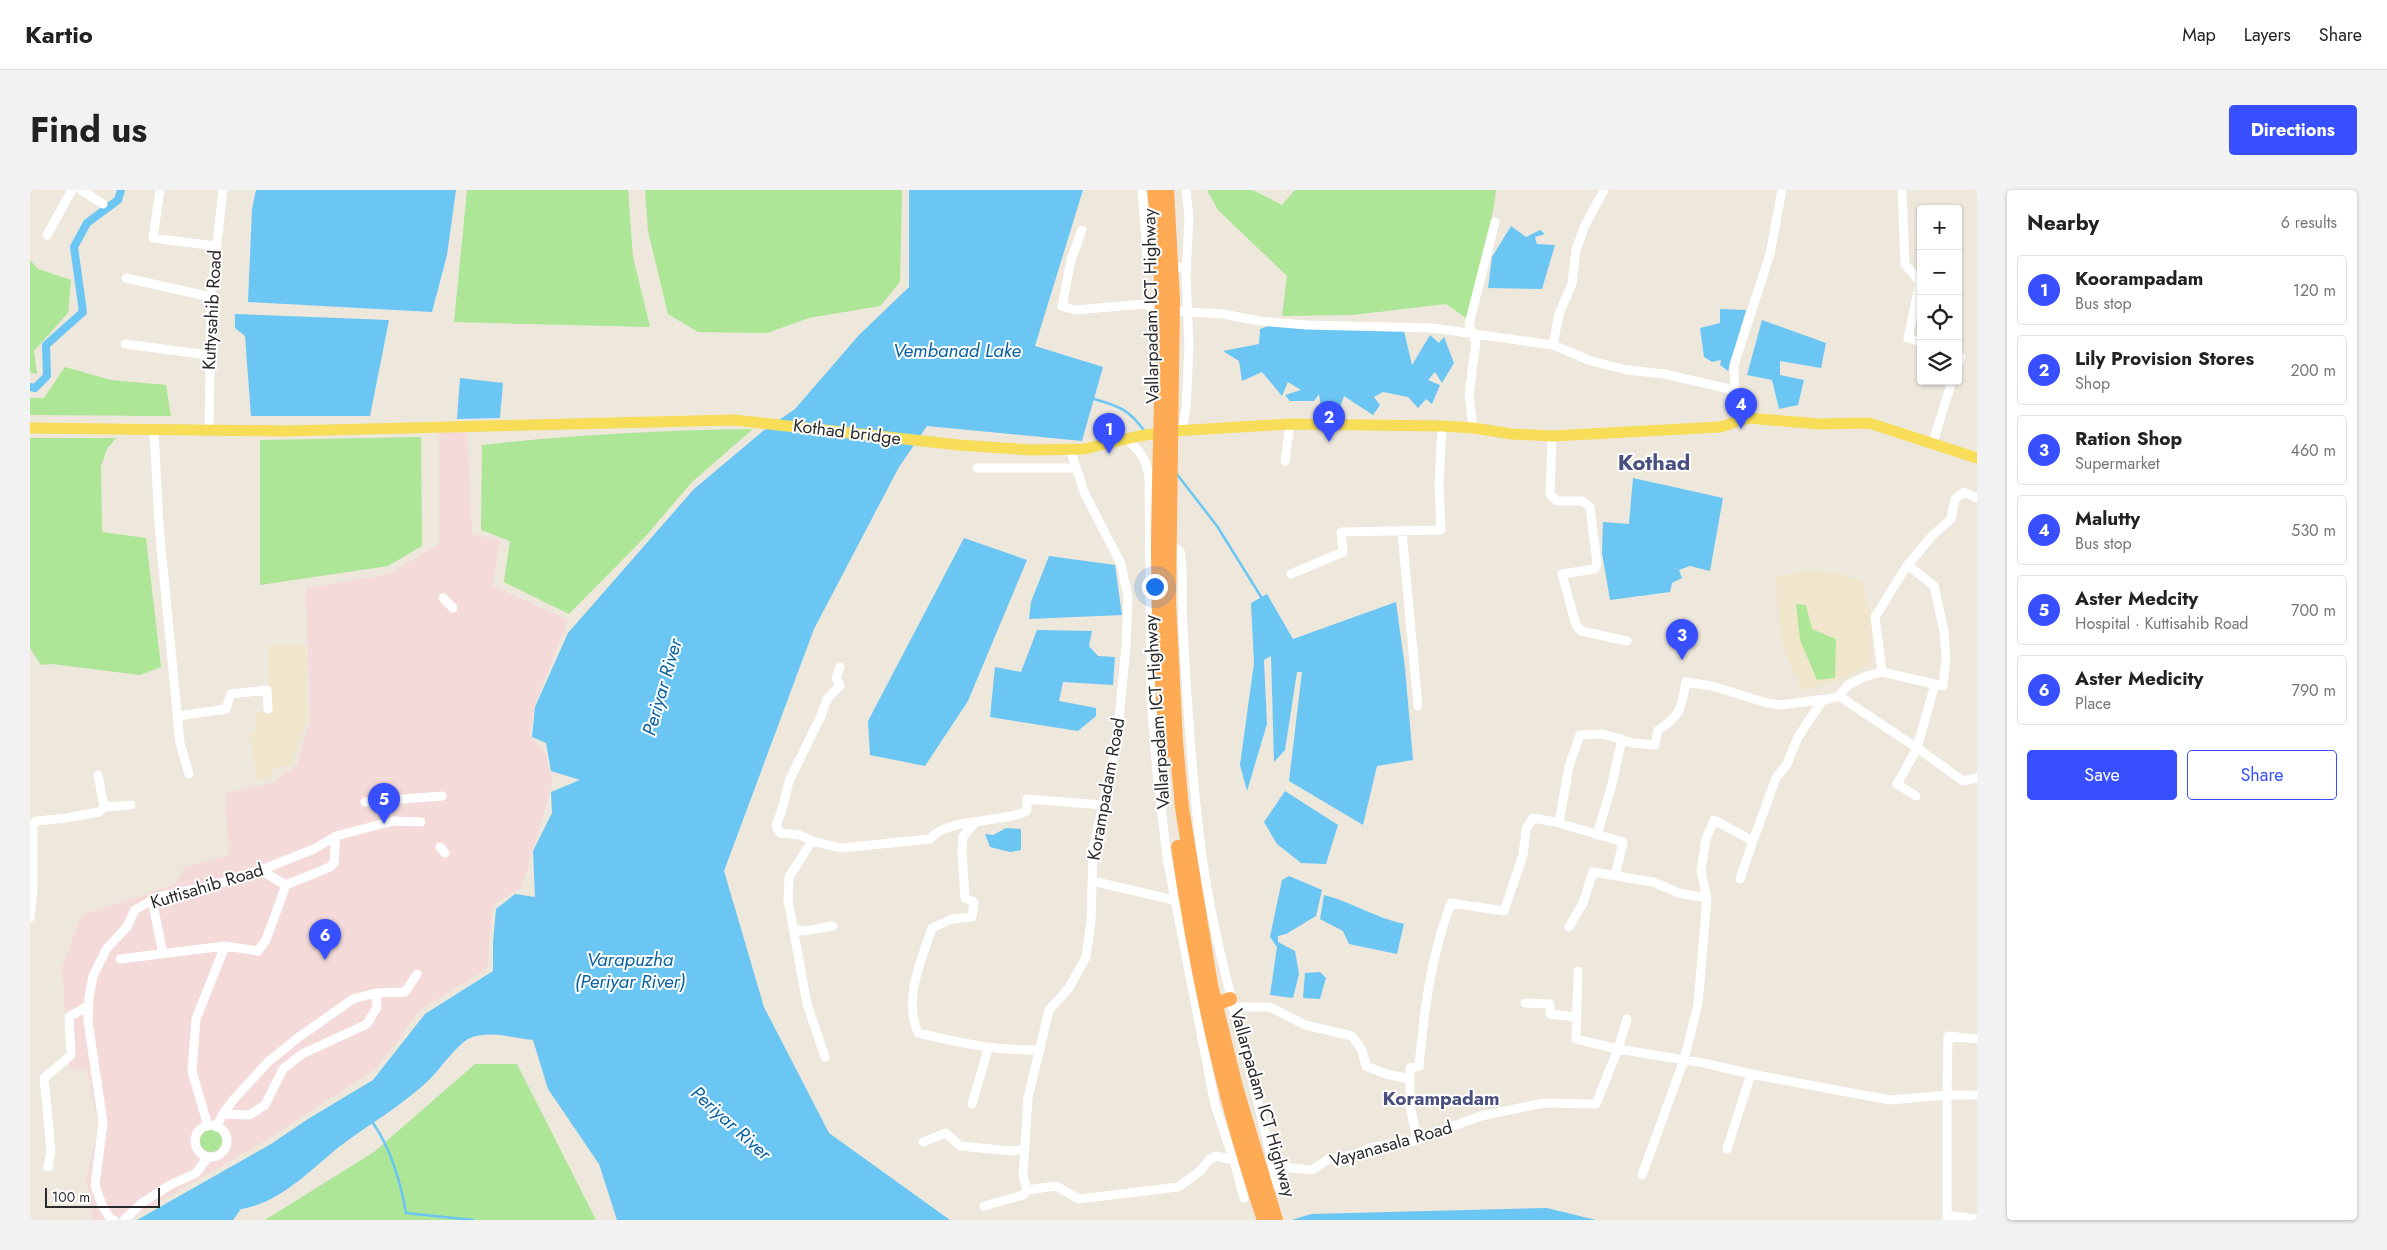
<!DOCTYPE html>
<meta charset="utf-8">
<style>
:root{--surface:#fff;--page:#f2f2f2;--text:#222;--muted:#767676;--line:#e0e0e0;--accent:#384fff}
body{margin:0;font-family:Jost,sans-serif;background:var(--page);color:var(--text)}
.controls{position:absolute;right:15px;top:15px;display:grid;overflow:hidden;border-radius:5px;box-shadow:0 1px 4px #0004}
.controls button{width:45px;height:45px;display:grid;place-items:center;padding:0;border:0;border-bottom:1px solid var(--line);background:var(--surface);color:var(--text);font:25px sans-serif}
.scale{position:absolute;left:15px;bottom:12px;width:115px;box-sizing:border-box;padding-left:5px;border:2px solid #2b2b2b;border-top:0;font-size:14px;line-height:18px;white-space:nowrap;color:#2b2b2b;-webkit-text-stroke:4px #fff;paint-order:stroke}
.you{position:absolute;left:1124px;top:396px;width:18px;height:18px;margin:-12px;border:4px solid #fff;border-radius:50%;background:#1a73e8;box-shadow:0 0 0 8px #1a73e833}
.badge{display:grid;place-items:center;width:32px;height:32px;border-radius:50%;background:var(--accent);color:#fff;font-size:16px;font-weight:700}
.pin{position:absolute;translate:-50% -41px;filter:drop-shadow(0 1px 2px #0008)}
.pin::after{content:'';position:absolute;top:26px;width:18px;height:15px;background:inherit;clip-path:polygon(0 0,100% 0,50% 100%)}
.list{margin:0;padding:0;list-style:none}
h2{display:flex;justify-content:space-between;align-items:center;height:65px;margin:0;padding:0 20px;font-size:21px}
h2 small{font-size:16px;font-weight:400;color:var(--muted)}
.list li{display:grid;grid-template-columns:32px 1fr auto;gap:15px;align-items:center;box-sizing:border-box;height:70px;margin:0 10px 10px;padding:0 10px;border:1px solid var(--line);border-radius:5px}
.list b{display:block;font-size:19px;white-space:nowrap}
.list p{margin:0;font-size:16px;white-space:nowrap;color:var(--muted)}
.list em{font-size:16px;font-style:normal;color:var(--muted)}
.actions{display:flex;gap:10px;padding:15px 20px}
.actions a{flex:1;padding:11px 0;border:1px solid var(--accent);border-radius:5px;text-align:center;font-size:18px;color:var(--accent)}
.actions .main{background:var(--accent);color:#fff}
.icon{flex:none;width:28px;height:28px;fill:none;stroke:currentColor;stroke-width:2;stroke-linecap:round;stroke-linejoin:round}
.map{position:relative;flex:none;width:1947px;height:1030px;overflow:hidden;border-radius:5px}
header{display:flex;align-items:center;gap:30px;box-sizing:border-box;height:70px;padding:0 25px;background:var(--surface);border-bottom:1px solid var(--line)}
header strong{font-size:24px}
nav{display:flex;gap:28px;margin-inline-start:auto;font-size:18px}
.intro{display:flex;align-items:center;justify-content:space-between;box-sizing:border-box;height:120px;padding:0 30px}
h1{margin:0;font-size:35px}
.button{padding:12px 22px;border-radius:5px;background:var(--accent);color:#fff;font-size:18px;font-weight:700}
main{display:flex;gap:30px;padding:0 30px}
aside{flex:1;background:var(--surface);border-radius:5px;box-shadow:0 1px 4px #0004}
.map>svg:first-child{display:block}
.education{fill:#f0e6cb}
.medical{fill:#f4dad9}
.green{fill:#ace696}
.water{fill:#6bc6f4}
.lines{fill:none;stroke-linecap:round;stroke-linejoin:round}
.stream{stroke:#6bc6f4;stroke-width:2.5}
.canal{stroke:#6bc6f4;stroke-width:8}
.minor{stroke:#fff;stroke-width:9}
.major{stroke:#f7dd58;stroke-width:11}
.highway{stroke:#ffab56;stroke-width:14}
.labels{text-anchor:middle;dominant-baseline:central;stroke-width:4;stroke-linejoin:round;paint-order:stroke}
.street-label{font-size:18px;fill:#2b2b2b;stroke:#fff}
.water-label{font-size:19px;font-style:italic;fill:#0762a3;stroke:#fff}
.neighbourhood-label{font-size:19px;font-weight:bold;fill:#494f7e;stroke:#fff}
.district-label{font-size:22px;font-weight:bold;fill:#494f7e;stroke:#fff}
</style>
<header>
<strong>Kartio</strong>
<nav><a>Map</a><a>Layers</a><a>Share</a></nav>
</header>
<div class="intro"><h1>Find us</h1><a class="button">Directions</a></div>
<main>
<div class="map">
<svg width="1947" height="1030" viewBox="0 0 1947 1030">
<rect width="100%" height="100%" fill="#ede7dc"/>
<path class="education" d="M 1773,381 L 1805,382 L 1833,392 L 1842,430 L 1840,475 L 1802,493 L 1771,500 L 1751,450 L 1746,387 Z
M 238,455 L 276,455 L 277,530 L 261,576 L 242,578 L 242,587 L 227,589 L 220,542 L 227,540 L 226,522 L 241,522 Z"/>
<path class="medical" d="M 409,240 L 437,240 L 442,344 L 469,350 L 463,396 L 538,430 L 506,512 L 499,544 L 515,563 L 523,591 L 492,697 L 463,715 L 457,779 L 391,819 L 346,879 L 225,957 L 98,1030 L 63,1030 L 56,989 L 69,939 L 57,879 L 39,878 L 32,776 L 52,725 L 146,694 L 154,677 L 199,665 L 195,603 L 242,593 L 267,575 L 280,530 L 276,398 L 359,384 L 409,354 Z"/>
<path class="green" d="M 437,0 L 598,0 L 603,67 L 620,137 L 424,132 Z
M 615,0 L 872,0 L 870,92 L 850,116 L 779,128 L 737,143 L 668,142 L 638,124 L 618,41 Z
M 1177,0 L 1223,0 L 1252,15 L 1265,0 L 1466,0 C 1461,44 1448,86 1436,128 L 1416,114 L 1322,125 L 1252,126 L 1257,86 L 1188,20 Z
M 0,70 L 8,79 L 41,90 L 38,123 L 4,161 L 7,184 L 0,182 Z
M 35,177 L 81,190 L 136,195 L 141,226 L 0,225 L 0,208 L 14,208 Z
M 723,239 L 662,292 L 615,347 L 539,424 L 474,392 L 480,351 L 451,340 L 452,255 C 542,245 632,240 723,239 Z
M 391,247 L 392,356 L 358,376 L 230,395 L 230,250 Z
M 0,248 L 86,248 L 77,259 L 71,276 L 72,342 L 116,348 L 131,477 L 110,485 L 22,474 L 11,475 L 0,458 Z
M 1766,414 L 1776,415 L 1782,439 L 1806,449 L 1805,488 L 1787,490 L 1770,450 Z
M 445,874 L 487,874 L 566,1030 L 235,1030 L 344,962 Z
M170 951a11 11 0 1 1 22 0a11 11 0 1 1-22 0Z"/>
<path class="water" d="M 226,0 L 426,0 L 417,65 L 402,122 L 218,112 L 222,19 Z
M 879,0 L 1053,0 L 1005,156 L 1073,177 L 1052,251 L 897,236 L 869,277 L 784,439 L 694,681 L 734,817 L 799,943 L 920,1030 L 587,1030 L 569,974 L 518,899 L 503,850 C 482,848 461,840 440,848 C 427,854 411,878 400,889 C 373,915 339,934 309,957 C 279,981 250,1013 211,1019 L 203,1030 L 107,1030 L 241,954 L 278,929 L 343,890 L 395,824 L 463,781 L 463,753 L 466,719 L 485,704 L 505,707 L 503,661 L 522,623 L 521,602 L 550,590 L 521,581 L 516,553 L 502,547 L 505,517 L 538,443 L 664,299 L 733,241 L 765,219 L 829,145 L 879,97 Z
M 1481,36 L 1496,47 L 1510,40 L 1515,44 L 1505,47 L 1507,54 L 1525,55 L 1512,99 L 1458,98 L 1462,67 Z
M 1690,119 L 1716,120 L 1698,181 L 1690,175 L 1691,170 L 1682,172 L 1674,167 L 1670,138 L 1690,133 Z
M 205,124 L 359,130 L 340,226 L 221,226 L 215,146 L 205,138 Z
M 1732,130 L 1796,153 L 1791,178 L 1750,171 L 1750,185 L 1774,190 L 1768,215 L 1749,219 L 1742,190 L 1717,185 Z
M 1244,134 L 1374,141 L 1382,175 L 1400,145 L 1409,153 L 1414,147 L 1424,173 L 1412,193 L 1405,182 L 1398,190 L 1410,195 L 1402,214 L 1396,209 L 1388,218 L 1378,207 L 1353,202 L 1344,207 L 1350,215 L 1343,225 L 1314,206 L 1309,221 L 1291,219 L 1289,204 L 1284,211 L 1260,211 L 1255,205 L 1271,200 L 1258,192 L 1252,206 L 1232,182 L 1212,191 L 1209,171 L 1193,161 L 1229,154 L 1230,139 Z
M 430,188 L 473,193 L 470,228 L 427,229 Z
M 1603,288 L 1693,308 L 1680,381 L 1660,376 L 1649,380 L 1652,388 L 1642,393 L 1640,402 L 1580,410 L 1572,363 L 1573,332 L 1599,334 Z
M 934,348 L 997,370 L 938,511 L 895,576 L 840,565 L 838,531 Z
M 1019,366 L 1085,375 L 1092,425 L 999,429 L 1001,412 Z
M 1237,404 L 1263,449 L 1366,412 L 1375,478 L 1383,570 L 1347,576 L 1333,635 L 1259,591 L 1272,482 L 1267,482 L 1255,560 L 1244,572 L 1241,466 L 1234,470 L 1237,534 L 1217,601 L 1210,575 L 1224,473 L 1221,413 Z
M 1007,440 L 1062,441 L 1059,456 L 1068,466 L 1085,467 L 1083,495 L 1033,492 L 1029,511 L 1066,518 L 1066,526 L 1048,541 L 960,527 L 965,477 L 991,482 Z
M 1255,601 L 1308,635 L 1296,674 L 1271,673 L 1247,654 L 1234,632 Z
M 976,638 L 991,639 L 991,660 L 980,662 L 960,657 L 955,644 L 963,645 Z
M 1259,686 L 1292,700 L 1286,726 L 1256,744 L 1248,746 L 1248,752 L 1265,761 L 1269,784 L 1263,808 L 1240,805 L 1247,757 L 1240,747 L 1252,690 Z
M 1294,705 C 1322,712 1346,728 1374,734 L 1367,764 L 1319,754 L 1313,741 L 1290,729 Z
M 1290,782 L 1296,788 L 1290,809 L 1273,808 L 1275,783 Z
M 1517,1018 L 1566,1030 L 1262,1030 L 1281,1024 Z"/>
<g class="lines">
<path class="stream" d="M 1064,209 C 1089,216 1100,220 1115,242
M 1146,283 L 1187,336 L 1233,410
M 343,933 C 360,957 371,993 376,1023 L 443,1030"/>
<path class="canal" d="M 0,197 L 5,198 L 17,186 L 16,155 L 53,122 L 44,57 L 57,33 L 88,10 L 91,0"/>
<path class="minor" d="M 51,0 L 73,14
M 130,0 L 123,48 L 185,56
M 1112,0 L 1117,65 L 1127,76 L 1157,78
M 1574,0 L 1555,35 L 1546,60 L 1542,94 L 1529,124 L 1523,155 L 1561,171 L 1597,180 L 1634,184 L 1704,200
M 1872,0 L 1875,74 L 1890,92 L 1878,148 L 1891,152
M 1052,40 L 1041,70 L 1032,116 L 1045,120 L 1115,114 L 1125,120 L 1193,124 L 1229,131 L 1277,135 L 1403,138 L 1523,155
M 17,45 L 42,0
M 96,88 L 181,107
M 95,154 L 178,165
M 1928,166 L 1931,167 L 1928,175
M 1706,231 L 1704,175 L 1740,64 L 1752,0
M 1443,238 L 1439,204 L 1446,152 L 1439,134 L 1465,32
M 124,240 L 129,336 L 150,553 L 159,584
M 1152,240 L 1156,218 L 1159,156 L 1156,85 L 1159,27 L 1156,0
M 179,241 L 181,107 L 193,0
M 1522,246 L 1520,304 L 1527,311 L 1552,311 L 1560,317 L 1567,373 L 1565,379 L 1532,384 L 1546,435 L 1551,441 L 1597,451
M 1096,249 C 1110,260 1117,270 1119,288 L 1121,508 L 1127,582 L 1137,668 L 1185,915 L 1204,971 L 1214,1008
M 1903,252 L 1922,191
M 1040,259 L 1055,304 L 1091,374 L 1098,407 L 1096,456 L 1087,550 L 1063,660 L 1061,732 L 1056,767 L 1039,798 L 1019,820 L 998,908 L 993,986 L 997,1000 L 1026,996 L 1049,1009 L 1148,997 L 1170,981 L 1179,970 L 1186,966 L 1213,972
M 1255,271 L 1260,234
M 947,278 L 1046,278
M 1372,342 L 1388,516
M 1138,352 L 1150,361 C 1155,386 1151,411 1153,436 C 1157,513 1162,591 1172,667 C 1188,779 1225,885 1247,996
M 1261,384 L 1313,362 L 1311,342 L 1411,340 L 1409,294 L 1412,236
M 413,408 L 423,418
M 810,477 L 806,488 L 810,496 L 797,509 L 791,526 L 759,591 L 753,616 L 746,636 L 750,643 L 770,645 L 782,651 L 811,658 L 900,649 C 918,627 970,634 997,621 L 997,609 L 1073,615
M 1852,482 L 1913,496 L 1916,469 L 1914,441 L 1904,396 L 1878,375
M 1905,494 L 1887,558 L 1933,591 L 1947,588
M 1809,506 L 1887,558 L 1867,594 L 1886,606
M 148,526 L 196,519 L 201,504 L 237,500 L 238,519
M 68,585 L 74,617
M 335,612 L 412,606
M 945,633 L 933,646 L 932,663 L 935,708 L 944,712 L 942,727 L 922,729 L 902,738 C 891,772 873,808 888,843 C 930,853 966,861 1010,860
M 1529,633 L 1539,576 L 1550,545 L 1573,544 L 1603,553 L 1625,555 L 1628,540 C 1652,525 1651,518 1656,492 L 1682,496 L 1737,513 L 1751,515 L 1795,509
M 1567,645 L 1581,598 L 1592,549
M 782,651 L 759,687 L 758,710 L 777,814 L 795,867
M 410,657 L 415,663
M 230,680 L 256,695
M 1710,689 L 1723,651
M 1062,691 L 1144,710
M 122,710 L 133,764
M 0,728 L 3,698 L 3,634 L 6,631 L 36,628 L 69,622 L 74,617 L 101,615
M 1539,737 L 1553,713 L 1563,682 L 1623,692 L 1649,703 L 1677,708
M 763,738 L 774,741 L 803,736
M 90,769 L 195,756
M 1548,781 L 1546,849 L 1588,859 L 1597,829
M 1495,813 L 1520,814 L 1520,824 L 1547,827
M 1202,817 L 1240,817 L 1275,835 L 1322,846 L 1332,860 L 1336,876 L 1356,884 L 1380,889
M 942,914 L 958,859
M 193,924 L 204,909 L 238,872 L 269,847 L 323,809 L 346,803
M165 951a16 16 0 1 1 32 0a16 16 0 1 1-32 0Z
M 178,936 L 162,881 L 166,829 L 195,756 L 228,761 L 236,750 L 256,695 L 300,677 L 304,673 L 306,646 L 363,631 L 391,632
M 186,937 L 193,924 L 219,925 L 235,915 L 253,879 L 272,864 L 337,834 L 347,817 L 346,803 L 375,802 L 387,784
M 1387,949 L 1380,916 L 1380,878 L 1389,876 C 1394,821 1401,765 1421,713 L 1474,721 L 1493,665 L 1496,639 L 1503,628 L 1525,632 L 1593,652 L 1585,686
M 893,952 L 916,943 L 930,956 L 982,961 L 995,960
M 1697,959 L 1721,884
M 1240,970 L 1261,978 L 1282,980 L 1297,970 L 1326,964 L 1343,957 L 1377,953 L 1451,926 L 1514,913 L 1566,914 L 1588,859 L 1674,873 L 1721,884 L 1860,910 L 1917,905 L 1918,846 L 1947,849
M 18,977 L 21,961 L 14,888 L 41,865 L 39,827 L 58,816
M 1612,985 L 1654,870 L 1668,814 L 1677,708 L 1671,681 L 1676,649 L 1684,630 L 1723,651 L 1746,588 L 1757,574 L 1768,547 L 1792,511 L 1809,506 L 1818,495 L 1834,487 L 1852,482 L 1845,427 L 1876,377 L 1902,346 L 1921,329 L 1925,309 L 1934,302 L 1947,308
M 954,1016 L 993,1005 L 997,1000
M 1917,1025 L 1947,1029
M 84,1030 L 81,1030 L 72,1015 L 65,995 L 73,933 L 58,831 L 59,808 L 63,786 L 77,758 L 97,737 L 105,720 L 127,707 L 184,695 L 236,678 L 284,659 L 306,646
M 94,1030 L 112,1013 L 140,995 L 166,983 L 178,967
M 1917,1030 L 1917,905 L 1947,905"/>
<path class="major" d="M 0,238 L 257,241 L 704,230 L 929,255 L 1002,260 L 1054,259 L 1109,246 L 1144,241 L 1260,234 L 1412,236 L 1443,238 L 1482,244 L 1522,246 L 1690,237 L 1719,228 L 1789,234 L 1839,233 L 1947,268"/>
<path class="highway" d="M 1124,0 C 1139,121 1128,243 1128,364 C 1128,429 1131,496 1137,561
M 1137,0 L 1143,110 L 1139,411 L 1146,552 L 1152,618 L 1181,795 L 1206,897 L 1246,1030
M 1148,657 C 1166,783 1193,909 1234,1030
M 1186,814 L 1200,809"/>
</g>
<g class="labels">
<g class="street-label">
<text transform="translate(1121 116) rotate(-91)">Vallarpadam ICT Highway</text>
<text transform="translate(182 120) rotate(-87)">Kuttysahib Road</text>
<text transform="translate(817 242) rotate(7)">Kothad bridge</text>
<text transform="translate(1127 522) rotate(-94)">Vallarpadam ICT Highway</text>
<text transform="translate(1076 599) rotate(-80)">Korampadam Road</text>
<text transform="translate(177 696) rotate(-17)">Kuttisahib Road</text>
<text transform="translate(1233 913) rotate(74)">Vallarpadam ICT Highway</text>
<text transform="translate(1361 954) rotate(-16)">Vayanasala Road</text>
</g>
<g class="water-label">
<text x="927" y="160">Vembanad Lake</text>
<text transform="translate(632 497) rotate(-74)">Periyar River</text>
<text x="600" y="769">Varapuzha<tspan x="600" dy="22">(Periyar River)</tspan></text>
<text transform="translate(701 933) rotate(42)">Periyar River</text>
</g>
<g class="neighbourhood-label">
<text x="1411" y="908">Korampadam</text>
</g>
<g class="district-label">
<text x="1624" y="272">Kothad</text>
</g>
</g>
</svg>
<div class="controls">
<button>+</button>
<button>−</button>
<button><svg class="icon" aria-label="locate" viewBox="0 0 24 24"><circle cx="12" cy="12" r="6"/><path d="M12 2v4M12 18v4M2 12h4M18 12h4"/></svg></button>
<button><svg class="icon" aria-label="layers" viewBox="0 0 24 24"><path d="M12 4l9 5-9 5-9-5zM3 14l9 5 9-5"/></svg></button>
</div>
<div class="scale">100 m</div>
<div class="you"></div>
<div class="pin badge" style="left:1079px;top:264px">1</div>
<div class="pin badge" style="left:1299px;top:252px">2</div>
<div class="pin badge" style="left:1652px;top:470px">3</div>
<div class="pin badge" style="left:1711px;top:239px">4</div>
<div class="pin badge" style="left:354px;top:634px">5</div>
<div class="pin badge" style="left:295px;top:770px">6</div>
</div>
<aside>
<h2>Nearby<small>6 results</small></h2>
<ul class="list">
<li><span class="badge">1</span><div><b>Koorampadam</b><p>Bus stop</p></div><em>120 m</em></li>
<li><span class="badge">2</span><div><b>Lily Provision Stores</b><p>Shop</p></div><em>200 m</em></li>
<li><span class="badge">3</span><div><b>Ration Shop</b><p>Supermarket</p></div><em>460 m</em></li>
<li><span class="badge">4</span><div><b>Malutty</b><p>Bus stop</p></div><em>530 m</em></li>
<li><span class="badge">5</span><div><b>Aster Medcity</b><p>Hospital · Kuttisahib Road</p></div><em>700 m</em></li>
<li><span class="badge">6</span><div><b>Aster Medicity</b><p>Place</p></div><em>790 m</em></li>
</ul>
<div class="actions"><a class="main">Save</a><a>Share</a></div>
</aside>
</main>
